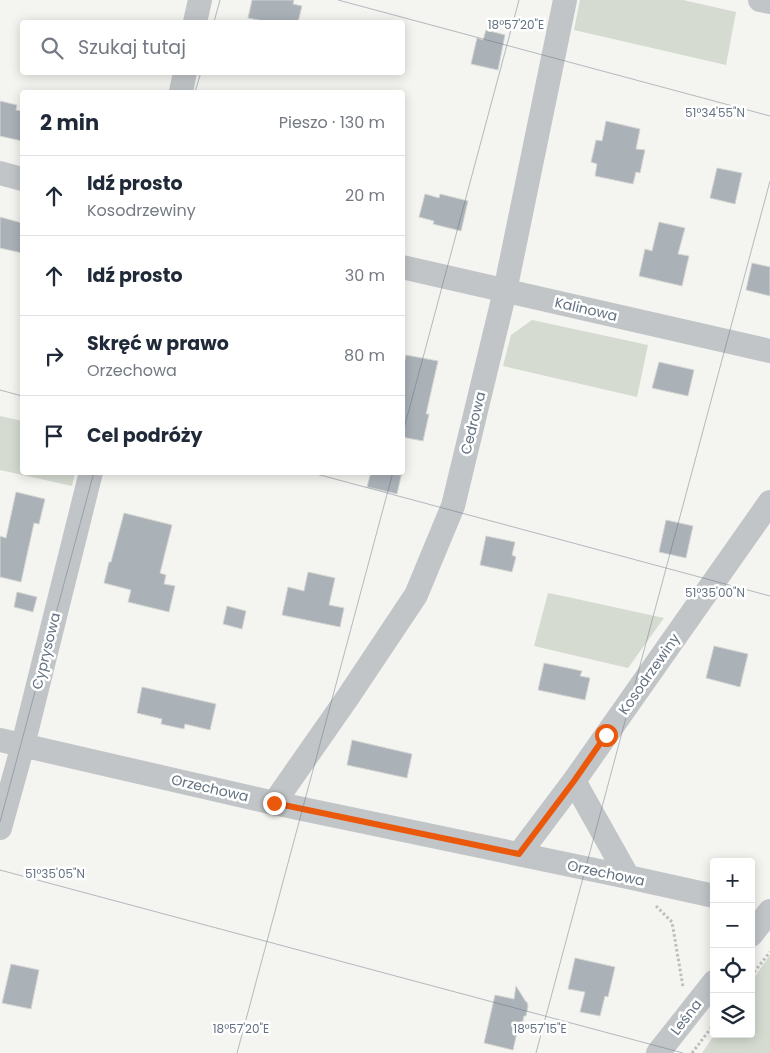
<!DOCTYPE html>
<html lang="pl">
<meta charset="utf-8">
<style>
:root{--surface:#fff;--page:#f6f6f7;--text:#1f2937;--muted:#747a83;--line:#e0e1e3}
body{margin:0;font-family:Poppins,sans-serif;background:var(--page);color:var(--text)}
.controls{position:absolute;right:15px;bottom:15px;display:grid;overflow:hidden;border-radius:5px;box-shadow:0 2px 12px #0003}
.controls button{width:45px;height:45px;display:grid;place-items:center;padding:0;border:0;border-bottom:1px solid var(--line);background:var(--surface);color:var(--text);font:25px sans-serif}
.stop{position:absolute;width:15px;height:15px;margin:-11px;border:4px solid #ea580c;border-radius:50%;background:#fff}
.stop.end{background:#ea580c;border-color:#fff;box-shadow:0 1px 5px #0008}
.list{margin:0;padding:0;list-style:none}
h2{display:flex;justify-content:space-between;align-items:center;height:65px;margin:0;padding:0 20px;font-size:21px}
h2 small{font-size:16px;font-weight:400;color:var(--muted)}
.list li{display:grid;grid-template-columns:32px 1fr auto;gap:15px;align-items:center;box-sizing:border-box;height:80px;padding:0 20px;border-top:1px solid var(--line)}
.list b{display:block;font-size:19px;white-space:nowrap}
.list p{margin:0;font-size:16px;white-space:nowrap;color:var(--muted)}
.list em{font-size:16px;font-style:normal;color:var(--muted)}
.icon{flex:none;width:28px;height:28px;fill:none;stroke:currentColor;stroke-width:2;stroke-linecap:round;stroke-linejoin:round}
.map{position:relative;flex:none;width:770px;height:1053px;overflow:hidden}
.search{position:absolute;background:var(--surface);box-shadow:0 2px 12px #0003;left:20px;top:20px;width:385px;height:55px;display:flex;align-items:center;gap:12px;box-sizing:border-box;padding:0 18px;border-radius:5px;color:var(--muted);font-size:19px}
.panel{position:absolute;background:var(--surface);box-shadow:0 2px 12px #0003;left:20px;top:90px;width:385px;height:385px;border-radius:5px}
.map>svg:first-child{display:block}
.green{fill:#d5dbd1}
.building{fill:#aab1b7;stroke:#d5d5d3}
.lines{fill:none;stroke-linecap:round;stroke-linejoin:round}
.path{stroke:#bbbdbf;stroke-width:3;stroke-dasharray:2.5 2.5;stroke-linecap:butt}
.street{stroke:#c1c5c8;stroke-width:24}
.route{stroke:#ea580c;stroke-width:6}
.ticks{fill:none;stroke:#637282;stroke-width:1;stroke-opacity:0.45}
.labels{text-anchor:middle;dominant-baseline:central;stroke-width:5;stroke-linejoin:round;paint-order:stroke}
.street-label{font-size:14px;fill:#637282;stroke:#fff}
.ticks-label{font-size:12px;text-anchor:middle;fill:#637282;stroke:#fff;stroke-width:5;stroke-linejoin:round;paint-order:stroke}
</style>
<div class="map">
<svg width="770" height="1053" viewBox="0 0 770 1053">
<rect width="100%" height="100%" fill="#f4f4f0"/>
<path class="green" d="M 580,0 L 683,0 L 736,12 L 726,65 L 574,30 Z
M 532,320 L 648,345 L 637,397 L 503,366 L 511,335 Z
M 0,416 L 22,421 L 22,472 L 75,473 L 72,486 L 0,470 Z
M 548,593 L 563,596 L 664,618 L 628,668 L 534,646 Z
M 770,955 L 770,1053 L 702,1053 L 715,1034 L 751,1034 L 751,982 Z"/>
<path class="building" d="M 252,0 L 294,0 L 293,4 L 302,6 L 298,22 L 269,22 L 248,18 Z
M 486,30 L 505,35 L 498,70 L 471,64 L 477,38 L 483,40 Z
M 0,101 L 17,105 L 16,110 L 22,111 L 22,141 L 0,136 Z
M 606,121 L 640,129 L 636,149 L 645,150 L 640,173 L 636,172 L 633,184 L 595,176 L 597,164 L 591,162 L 596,140 L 602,141 Z
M 717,168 L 742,173 L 735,204 L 710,198 Z
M 425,194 L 439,198 L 440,194 L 468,201 L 461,231 L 433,224 L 434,221 L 419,217 Z
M 0,217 L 22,223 L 22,253 L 0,248 Z
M 659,222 L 685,228 L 678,254 L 689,256 L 682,286 L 639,276 L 645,249 L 652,251 Z
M 752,263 L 770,267 L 770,296 L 746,290 Z
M 406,355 L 438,361 L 426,414 L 429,414 L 423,441 L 402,437 L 402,373 Z
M 659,362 L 694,370 L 688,396 L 652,388 Z
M 371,472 L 402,472 L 397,494 L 367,487 Z
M 16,492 L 45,499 L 39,524 L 34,523 L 21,582 L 0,577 L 0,536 L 6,538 Z
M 124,513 L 172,525 L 160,573 L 166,575 L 164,584 L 175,586 L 169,612 L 128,602 L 131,590 L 104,583 L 109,562 L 111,562 Z
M 666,520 L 693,526 L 686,558 L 659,552 Z
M 486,536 L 515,542 L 512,555 L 516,557 L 512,572 L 480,565 Z
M 308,572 L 335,578 L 329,605 L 344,608 L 340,627 L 282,615 L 288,587 L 304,591 Z
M 17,592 L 37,597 L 33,612 L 14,607 Z
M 227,606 L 246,611 L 242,629 L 223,624 Z
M 714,646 L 748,654 L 740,687 L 706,678 Z
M 544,663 L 582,671 L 580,676 L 590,678 L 585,700 L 538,690 Z
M 142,687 L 216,704 L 210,730 L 185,724 L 184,729 L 161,724 L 162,719 L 137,713 Z
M 352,740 L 412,754 L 407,778 L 347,765 Z
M 575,958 L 615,967 L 608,997 L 605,996 L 600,1016 L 580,1012 L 585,992 L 568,989 Z
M 11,964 L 39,970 L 31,1009 L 2,1003 Z
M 516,986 L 526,1002 L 527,1002 L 528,1006 L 526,1016 L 524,1016 L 521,1029 L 518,1028 L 513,1050 L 484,1043 L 495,995 L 514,999 Z"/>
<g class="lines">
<path class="path" d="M 656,906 L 672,922 L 683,987
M 751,976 L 770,952
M 692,1053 L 714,1024"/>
<path class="street" d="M 760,0 L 770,2
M 195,22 L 200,0
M 181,92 L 185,72
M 0,173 L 22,179
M 402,267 L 770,351
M 0,740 L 274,803 L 628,877 L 714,896
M 274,803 L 348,697 L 416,595 L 453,506 L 505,291 L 565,0
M 0,828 L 23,745 L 91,472
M 519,854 L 574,781
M 628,877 L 574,781 L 770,502
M 751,935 L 770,911
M 658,1053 L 714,982"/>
</g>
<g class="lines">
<path class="route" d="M 274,803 L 519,854 L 574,781 L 606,735"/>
</g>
<path class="ticks" d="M 338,0 L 770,116M 214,22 L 220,0M 195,92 L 201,72M 0,390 L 22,396M 402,436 L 519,0M 309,472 L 770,596M 0,822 L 94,472M 0,870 L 683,1053M 237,1053 L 393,472M 536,1053 L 770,181"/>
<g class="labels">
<g class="street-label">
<text transform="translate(586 309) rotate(13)">Kalinowa</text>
<text transform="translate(473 423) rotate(-76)">Cedrowa</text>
<text transform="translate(46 651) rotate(-76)">Cyprysowa</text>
<text transform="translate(649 674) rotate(-55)">Kosodrzewiny</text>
<text transform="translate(210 788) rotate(13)">Orzechowa</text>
<text transform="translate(606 873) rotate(12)">Orzechowa</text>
<text transform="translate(686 1017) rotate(-52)">Leśna</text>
</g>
</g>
<g class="ticks-label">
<text x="516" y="29">18°57'20"E</text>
<text x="715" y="117">51°34'55"N</text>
<text x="715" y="597">51°35'00"N</text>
<text x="55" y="878">51°35'05"N</text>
<text x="241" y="1033">18°57'20"E</text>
<text x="540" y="1033">18°57'15"E</text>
</g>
</svg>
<div class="controls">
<button>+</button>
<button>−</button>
<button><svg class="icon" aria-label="locate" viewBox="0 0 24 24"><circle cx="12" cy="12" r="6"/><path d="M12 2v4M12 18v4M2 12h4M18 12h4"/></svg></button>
<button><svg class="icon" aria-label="layers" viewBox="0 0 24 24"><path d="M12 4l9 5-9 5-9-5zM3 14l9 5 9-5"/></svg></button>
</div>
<div class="stop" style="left:606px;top:735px"></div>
<div class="stop end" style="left:274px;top:803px"></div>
<div class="search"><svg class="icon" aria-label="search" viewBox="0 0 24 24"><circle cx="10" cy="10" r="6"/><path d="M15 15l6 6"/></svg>Szukaj tutaj</div>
<section class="panel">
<h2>2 min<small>Pieszo · 130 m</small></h2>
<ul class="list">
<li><svg class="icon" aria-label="ahead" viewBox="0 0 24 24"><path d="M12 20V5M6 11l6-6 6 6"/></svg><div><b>Idź prosto</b><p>Kosodrzewiny</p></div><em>20 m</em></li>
<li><svg class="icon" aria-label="ahead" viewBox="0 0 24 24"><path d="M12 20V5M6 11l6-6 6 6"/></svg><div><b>Idź prosto</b></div><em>30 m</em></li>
<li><svg class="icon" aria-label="right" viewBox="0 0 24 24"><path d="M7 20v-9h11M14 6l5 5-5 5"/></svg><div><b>Skręć w prawo</b><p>Orzechowa</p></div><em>80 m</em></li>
<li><svg class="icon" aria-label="arrive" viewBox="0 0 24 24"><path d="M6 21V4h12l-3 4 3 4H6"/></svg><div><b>Cel podróży</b></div></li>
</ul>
</section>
</div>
